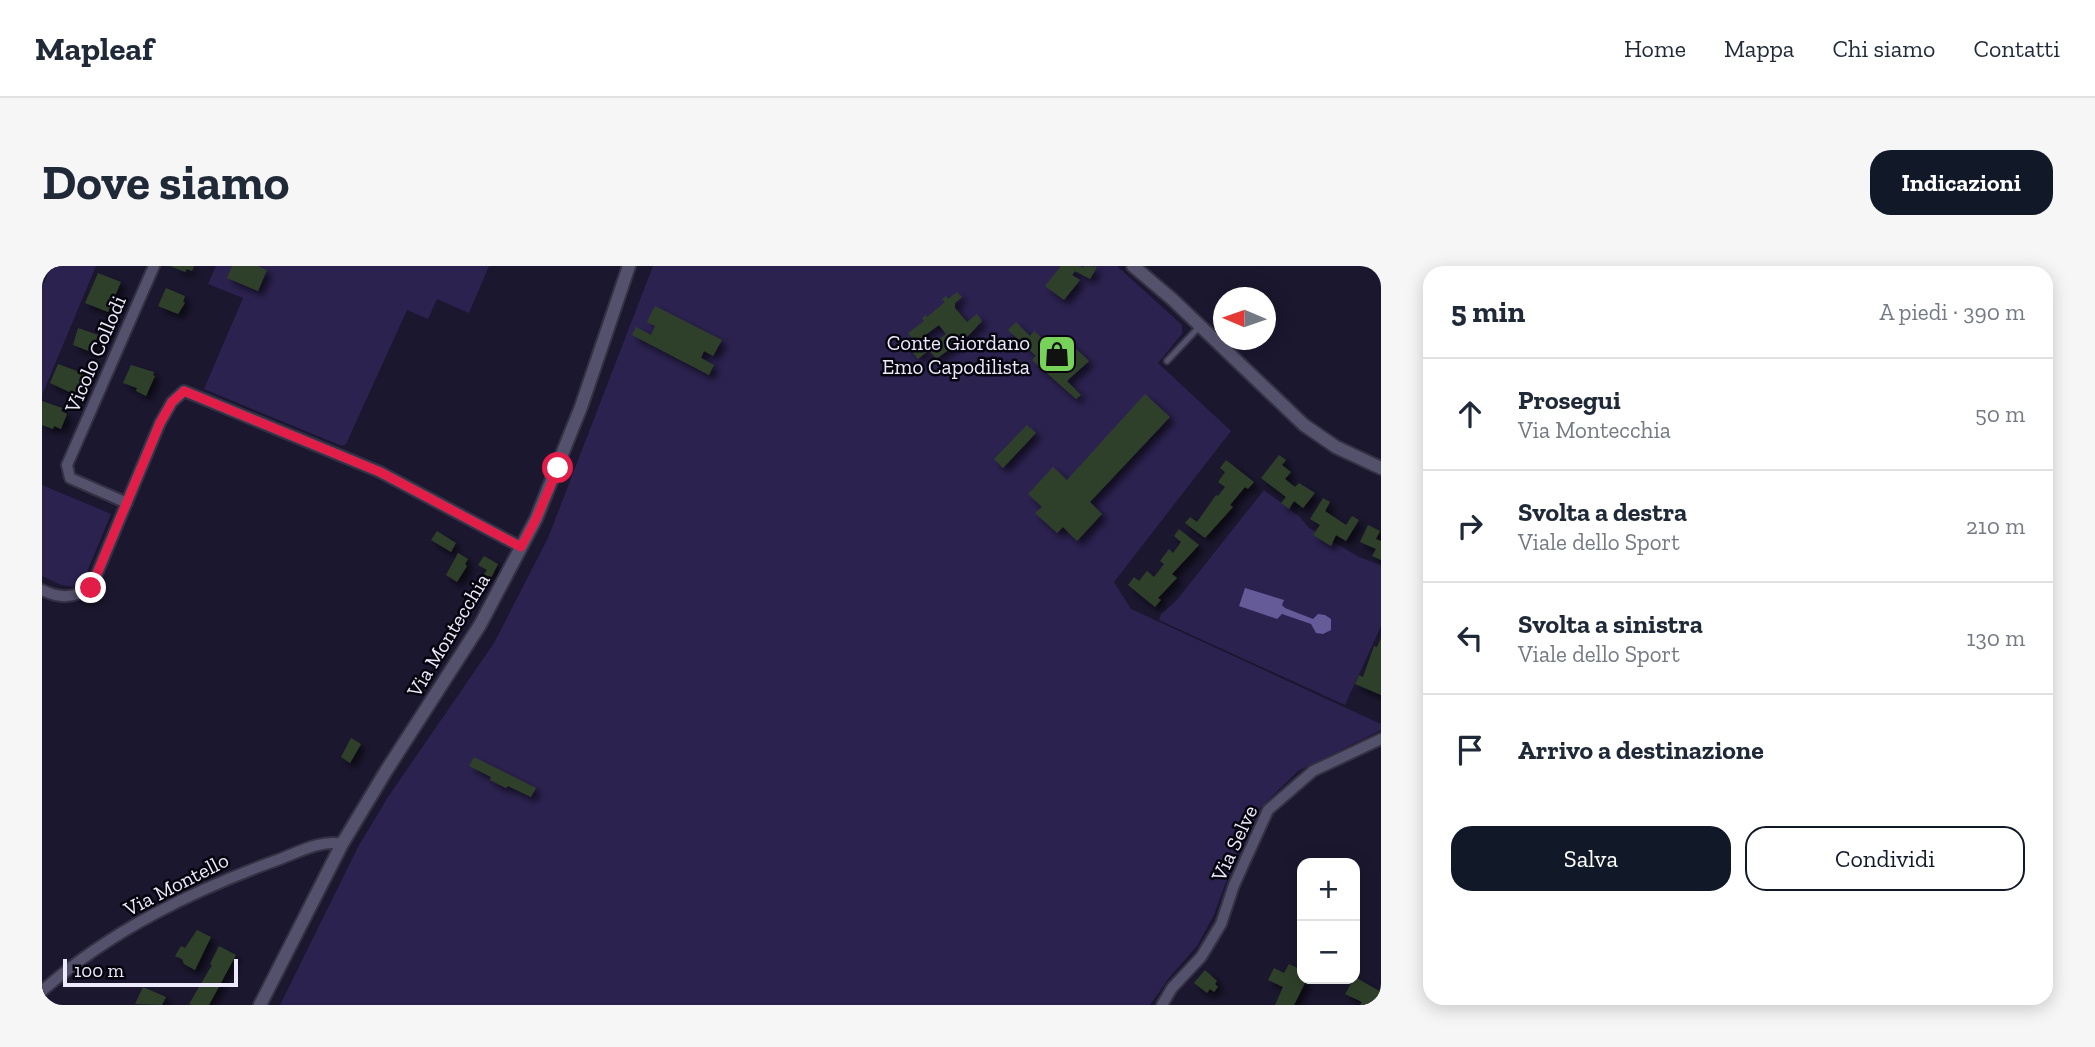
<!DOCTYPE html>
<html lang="it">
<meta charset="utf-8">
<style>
:root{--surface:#fff;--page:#f6f6f7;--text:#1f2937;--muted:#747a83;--line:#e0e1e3;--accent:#111827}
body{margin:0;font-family:"Zilla Slab",serif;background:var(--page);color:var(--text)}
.controls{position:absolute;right:21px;bottom:21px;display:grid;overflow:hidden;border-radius:14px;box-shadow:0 4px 18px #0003}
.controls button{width:63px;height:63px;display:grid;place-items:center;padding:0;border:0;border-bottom:2px solid var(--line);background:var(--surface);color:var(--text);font:35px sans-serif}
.compass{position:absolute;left:1171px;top:21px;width:63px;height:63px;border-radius:50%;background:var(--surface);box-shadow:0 4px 18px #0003;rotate:272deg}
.scale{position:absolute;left:21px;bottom:18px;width:175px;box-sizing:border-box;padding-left:7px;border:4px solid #eceafb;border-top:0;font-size:19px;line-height:24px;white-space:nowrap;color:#eceafb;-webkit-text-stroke:5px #06050e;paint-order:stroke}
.stop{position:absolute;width:21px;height:21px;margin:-16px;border:5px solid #e11d48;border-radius:50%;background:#fff}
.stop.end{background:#e11d48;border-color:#fff;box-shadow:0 2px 7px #0008}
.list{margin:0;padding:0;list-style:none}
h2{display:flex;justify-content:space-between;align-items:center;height:91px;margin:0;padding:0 28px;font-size:30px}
h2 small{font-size:23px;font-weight:400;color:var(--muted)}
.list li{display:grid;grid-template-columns:46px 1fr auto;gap:21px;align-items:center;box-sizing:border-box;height:112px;padding:0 28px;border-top:2px solid var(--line)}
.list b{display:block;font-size:26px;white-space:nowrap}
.list p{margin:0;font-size:23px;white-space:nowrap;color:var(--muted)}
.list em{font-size:23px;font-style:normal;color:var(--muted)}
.actions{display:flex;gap:14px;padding:21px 28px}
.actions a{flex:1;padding:16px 0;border:2px solid var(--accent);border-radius:21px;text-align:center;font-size:24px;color:var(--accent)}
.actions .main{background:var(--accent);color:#fff}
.icon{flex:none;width:38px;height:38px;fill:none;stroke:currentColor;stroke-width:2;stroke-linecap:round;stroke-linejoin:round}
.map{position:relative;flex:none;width:1339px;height:739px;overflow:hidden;border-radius:21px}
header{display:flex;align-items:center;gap:42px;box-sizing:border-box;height:98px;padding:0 35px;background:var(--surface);border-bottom:2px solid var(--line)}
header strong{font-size:33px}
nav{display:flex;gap:38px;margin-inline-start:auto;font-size:24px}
.intro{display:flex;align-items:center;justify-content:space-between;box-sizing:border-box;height:168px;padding:0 42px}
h1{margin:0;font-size:49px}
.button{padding:18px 32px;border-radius:21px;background:var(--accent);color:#fff;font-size:24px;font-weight:700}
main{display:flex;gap:42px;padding:0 42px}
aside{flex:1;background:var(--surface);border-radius:21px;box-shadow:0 4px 18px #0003}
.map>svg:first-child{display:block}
.green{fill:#2c2250}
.water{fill:#655b98}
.building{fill:#2f402a;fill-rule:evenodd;filter:url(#shadow)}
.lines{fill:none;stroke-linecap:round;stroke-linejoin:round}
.service-casing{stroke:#353144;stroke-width:9}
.minor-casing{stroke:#353144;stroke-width:14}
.tertiary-casing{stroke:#353144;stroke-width:16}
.service{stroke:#54516c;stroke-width:5}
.minor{stroke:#54516c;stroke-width:10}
.tertiary{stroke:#54516c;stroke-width:12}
.route{stroke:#e11d48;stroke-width:9}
.labels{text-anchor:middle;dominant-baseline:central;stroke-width:5;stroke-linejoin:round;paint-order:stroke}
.poi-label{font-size:21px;fill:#eceafb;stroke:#06050e;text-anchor:end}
.street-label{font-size:21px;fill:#eceafb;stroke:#06050e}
</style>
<header>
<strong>Mapleaf</strong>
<nav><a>Home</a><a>Mappa</a><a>Chi siamo</a><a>Contatti</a></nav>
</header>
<div class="intro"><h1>Dove siamo</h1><a class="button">Indicazioni</a></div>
<main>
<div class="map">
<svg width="1339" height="739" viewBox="0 0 1339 739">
<defs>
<filter id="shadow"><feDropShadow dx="5" dy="5" stdDeviation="3.5" flood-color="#0009"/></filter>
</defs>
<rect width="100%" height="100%" fill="#1b172f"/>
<path class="green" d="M 9,0 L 54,0 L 0,129 L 0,22 Z
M 174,0 L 447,0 L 427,47 L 395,33 L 386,53 L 365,44 L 304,178 L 300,180 L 162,123 L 201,32 L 166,18 Z
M 611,0 L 1075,0 L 1140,59 L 1140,68 L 1116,97 L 1189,165 L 1072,316 L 1089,343 L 1339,458 L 1339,464 L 1256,505 L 1218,542 L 1191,597 L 1172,649 L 1155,680 L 1127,712 L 1108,739 L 238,739 L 316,581 L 346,531 L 452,377 L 506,272 Z
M 0,219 L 69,248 L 42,313 L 31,321 L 19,319 L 0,310 Z
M 1222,224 L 1258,251 L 1267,262 L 1317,291 L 1339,299 L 1339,360 L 1303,439 L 1117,354 L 1119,348 L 1134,335 Z"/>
<path class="water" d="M 1203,322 L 1242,334 L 1240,339 L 1243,342 L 1271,353 L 1276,348 L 1283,349 L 1289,353 L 1289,364 L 1281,368 L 1274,367 L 1269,358 L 1240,348 L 1235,353 L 1197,340 Z"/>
<path class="building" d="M 128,0 L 152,0 L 150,5 L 145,3 L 143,6 Z
M 190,0 L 215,0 L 225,4 L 216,25 L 185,12 Z
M 1019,0 L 1037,0 L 1041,2 L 1043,0 L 1055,1 L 1048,13 L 1033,5 L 1030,9 L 1038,14 L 1022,34 L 1003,20 Z
M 56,7 L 79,16 L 66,46 L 43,37 Z
M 124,22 L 143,30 L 141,36 L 143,37 L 136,48 L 116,40 Z
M 915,26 L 920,31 L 913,37 L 913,42 L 925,56 L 935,48 L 940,55 L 927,69 L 894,93 L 887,84 L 876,93 L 865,79 L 871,74 L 866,67 L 882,55 L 880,52 L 884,49 L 885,51 L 903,36 L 900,33 L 904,30 L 906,33 ZM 897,59 L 904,68 L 884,83 L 882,80 L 880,82 L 875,75 Z
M 613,40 L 680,74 L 671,90 L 662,85 L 659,92 L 672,99 L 667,109 L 590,69 L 594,61 L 609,69 L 613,60 L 605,56 Z
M 974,56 L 988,70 L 992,65 L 1009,80 L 1019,69 L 1047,95 L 1025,115 L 1039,129 L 1034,133 L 990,94 L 994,90 L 966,64 Z
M 36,62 L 56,69 L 49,86 L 31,79 Z
M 16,98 L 43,108 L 34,129 L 8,117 Z
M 89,99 L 112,106 L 111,109 L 113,110 L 104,130 L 94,125 L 95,122 L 81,117 Z
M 1103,128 L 1128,151 L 1048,236 L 1060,248 L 1035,275 L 1021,261 L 1015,267 L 993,247 L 1000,241 L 986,228 L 1011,201 L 1025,214 Z
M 0,135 L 20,142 L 19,145 L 25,148 L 19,163 L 12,160 L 11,163 L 0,159 Z
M 985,159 L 994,167 L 961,202 L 952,193 Z
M 1237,189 L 1244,194 L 1240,199 L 1249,206 L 1243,213 L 1253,221 L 1257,217 L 1273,227 L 1261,242 L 1252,235 L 1247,243 L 1239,237 L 1244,231 L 1219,212 Z
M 1184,194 L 1212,216 L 1206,223 L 1203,221 L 1188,239 L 1191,241 L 1163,272 L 1143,257 L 1148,251 L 1155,256 L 1174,229 L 1176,230 L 1183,221 L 1176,216 L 1183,206 L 1178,202 Z
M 1281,232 L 1288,236 L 1283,245 L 1304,259 L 1310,250 L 1317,254 L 1304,275 L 1294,269 L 1289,280 L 1271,269 L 1278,259 L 1268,253 Z
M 1326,259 L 1338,265 L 1334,273 L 1339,275 L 1339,294 L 1330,290 L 1334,283 L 1318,276 Z
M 1137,263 L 1157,279 L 1130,308 L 1135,312 L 1116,332 L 1119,334 L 1113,341 L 1086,319 L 1092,311 L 1097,315 L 1105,305 L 1112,311 L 1122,298 L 1118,295 L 1127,283 L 1131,287 L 1139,276 L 1132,270 Z
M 395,265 L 414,277 L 409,286 L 389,274 Z
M 416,287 L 426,293 L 423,298 L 425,300 L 415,316 L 404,309 Z
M 442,290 L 456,298 L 449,312 L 442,308 L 445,304 L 436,299 Z
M 1339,372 L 1339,429 L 1313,418 L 1317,409 L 1321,411 L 1332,380 L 1335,381 Z
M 309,472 L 319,478 L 308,497 L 299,491 Z
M 432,491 L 494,522 L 489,531 L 466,520 L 464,522 L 448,514 L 449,511 L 427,500 Z
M 155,664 L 169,671 L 153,704 L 142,698 L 140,693 L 133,690 L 139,680 L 143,682 Z
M 177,680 L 194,689 L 167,739 L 150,739 L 147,738 L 170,699 L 168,698 Z
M 1247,698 L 1260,704 L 1260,713 L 1265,713 L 1252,739 L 1233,739 L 1241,721 L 1226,714 L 1232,702 L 1242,707 Z
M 1163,704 L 1175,715 L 1173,718 L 1176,721 L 1172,726 L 1168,723 L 1165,727 L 1152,717 Z
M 1313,711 L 1339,726 L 1339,739 L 1318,739 L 1320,736 L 1303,728 Z
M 101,721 L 124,731 L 120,739 L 93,738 Z"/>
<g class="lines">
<defs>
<path id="service" d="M 1125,95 L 1158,60"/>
<path id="minor" d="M 85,237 L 28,212 L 25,199 L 112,0
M 0,324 C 18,333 31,332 49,322 L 118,157 L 130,136 L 142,125 L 338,206 L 479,281
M 0,725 C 69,664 152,624 238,593 C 256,586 281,573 300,578
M 1120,739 L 1130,722 L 1159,691 L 1179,658 L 1192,619 L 1226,544 L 1271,505 L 1339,473"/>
<path id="tertiary" d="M 1091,0 L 1130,33 L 1262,159 L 1294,181 L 1339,202
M 218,739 L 300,578 L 344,505 L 438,359 L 494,253 L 539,141 L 587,0"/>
</defs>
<use href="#service" class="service-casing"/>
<use href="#minor" class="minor-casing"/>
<use href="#tertiary" class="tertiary-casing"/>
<use href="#service" class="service"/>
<use href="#minor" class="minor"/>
<use href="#tertiary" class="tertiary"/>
</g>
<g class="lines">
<path class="route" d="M 49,322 L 118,157 L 130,136 L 142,125 L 338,206 L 479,281 L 494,253 L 516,202"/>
</g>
<defs>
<symbol id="shop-square" viewBox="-11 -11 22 22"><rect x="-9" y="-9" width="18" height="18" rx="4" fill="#77d259" stroke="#06050e"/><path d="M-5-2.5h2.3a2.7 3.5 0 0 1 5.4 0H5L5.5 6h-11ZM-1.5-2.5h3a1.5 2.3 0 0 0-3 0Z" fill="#111"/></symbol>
</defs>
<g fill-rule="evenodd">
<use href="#shop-square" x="993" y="66" width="44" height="44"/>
</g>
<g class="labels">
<g class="poi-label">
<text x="988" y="76">Conte Giordano<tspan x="988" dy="24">Emo Capodilista</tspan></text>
</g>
<g class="street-label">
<text transform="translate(53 88) rotate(-67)">Vicolo Collodi</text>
<text transform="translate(406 369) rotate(-59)">Via Montecchia</text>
<text transform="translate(1192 577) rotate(-65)">Via Selve</text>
<text transform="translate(134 618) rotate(-27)">Via Montello</text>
</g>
</g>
</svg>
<div class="controls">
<button>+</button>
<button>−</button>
</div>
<svg class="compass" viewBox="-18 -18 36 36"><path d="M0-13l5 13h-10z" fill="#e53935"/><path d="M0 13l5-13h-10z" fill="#747a83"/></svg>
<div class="scale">100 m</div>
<div class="stop" style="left:516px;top:202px"></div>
<div class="stop end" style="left:49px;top:322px"></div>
</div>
<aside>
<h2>5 min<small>A piedi · 390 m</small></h2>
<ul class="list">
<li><svg class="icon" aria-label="ahead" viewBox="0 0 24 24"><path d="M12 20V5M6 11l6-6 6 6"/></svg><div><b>Prosegui</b><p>Via Montecchia</p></div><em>50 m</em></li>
<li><svg class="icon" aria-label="right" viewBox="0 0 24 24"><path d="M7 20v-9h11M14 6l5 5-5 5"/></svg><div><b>Svolta a destra</b><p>Viale dello Sport</p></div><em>210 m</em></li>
<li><svg class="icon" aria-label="left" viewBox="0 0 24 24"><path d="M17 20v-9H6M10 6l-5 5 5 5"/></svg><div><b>Svolta a sinistra</b><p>Viale dello Sport</p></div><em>130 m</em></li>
<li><svg class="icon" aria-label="arrive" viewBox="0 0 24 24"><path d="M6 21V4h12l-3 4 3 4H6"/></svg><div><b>Arrivo a destinazione</b></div></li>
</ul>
<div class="actions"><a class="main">Salva</a><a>Condividi</a></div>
</aside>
</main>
